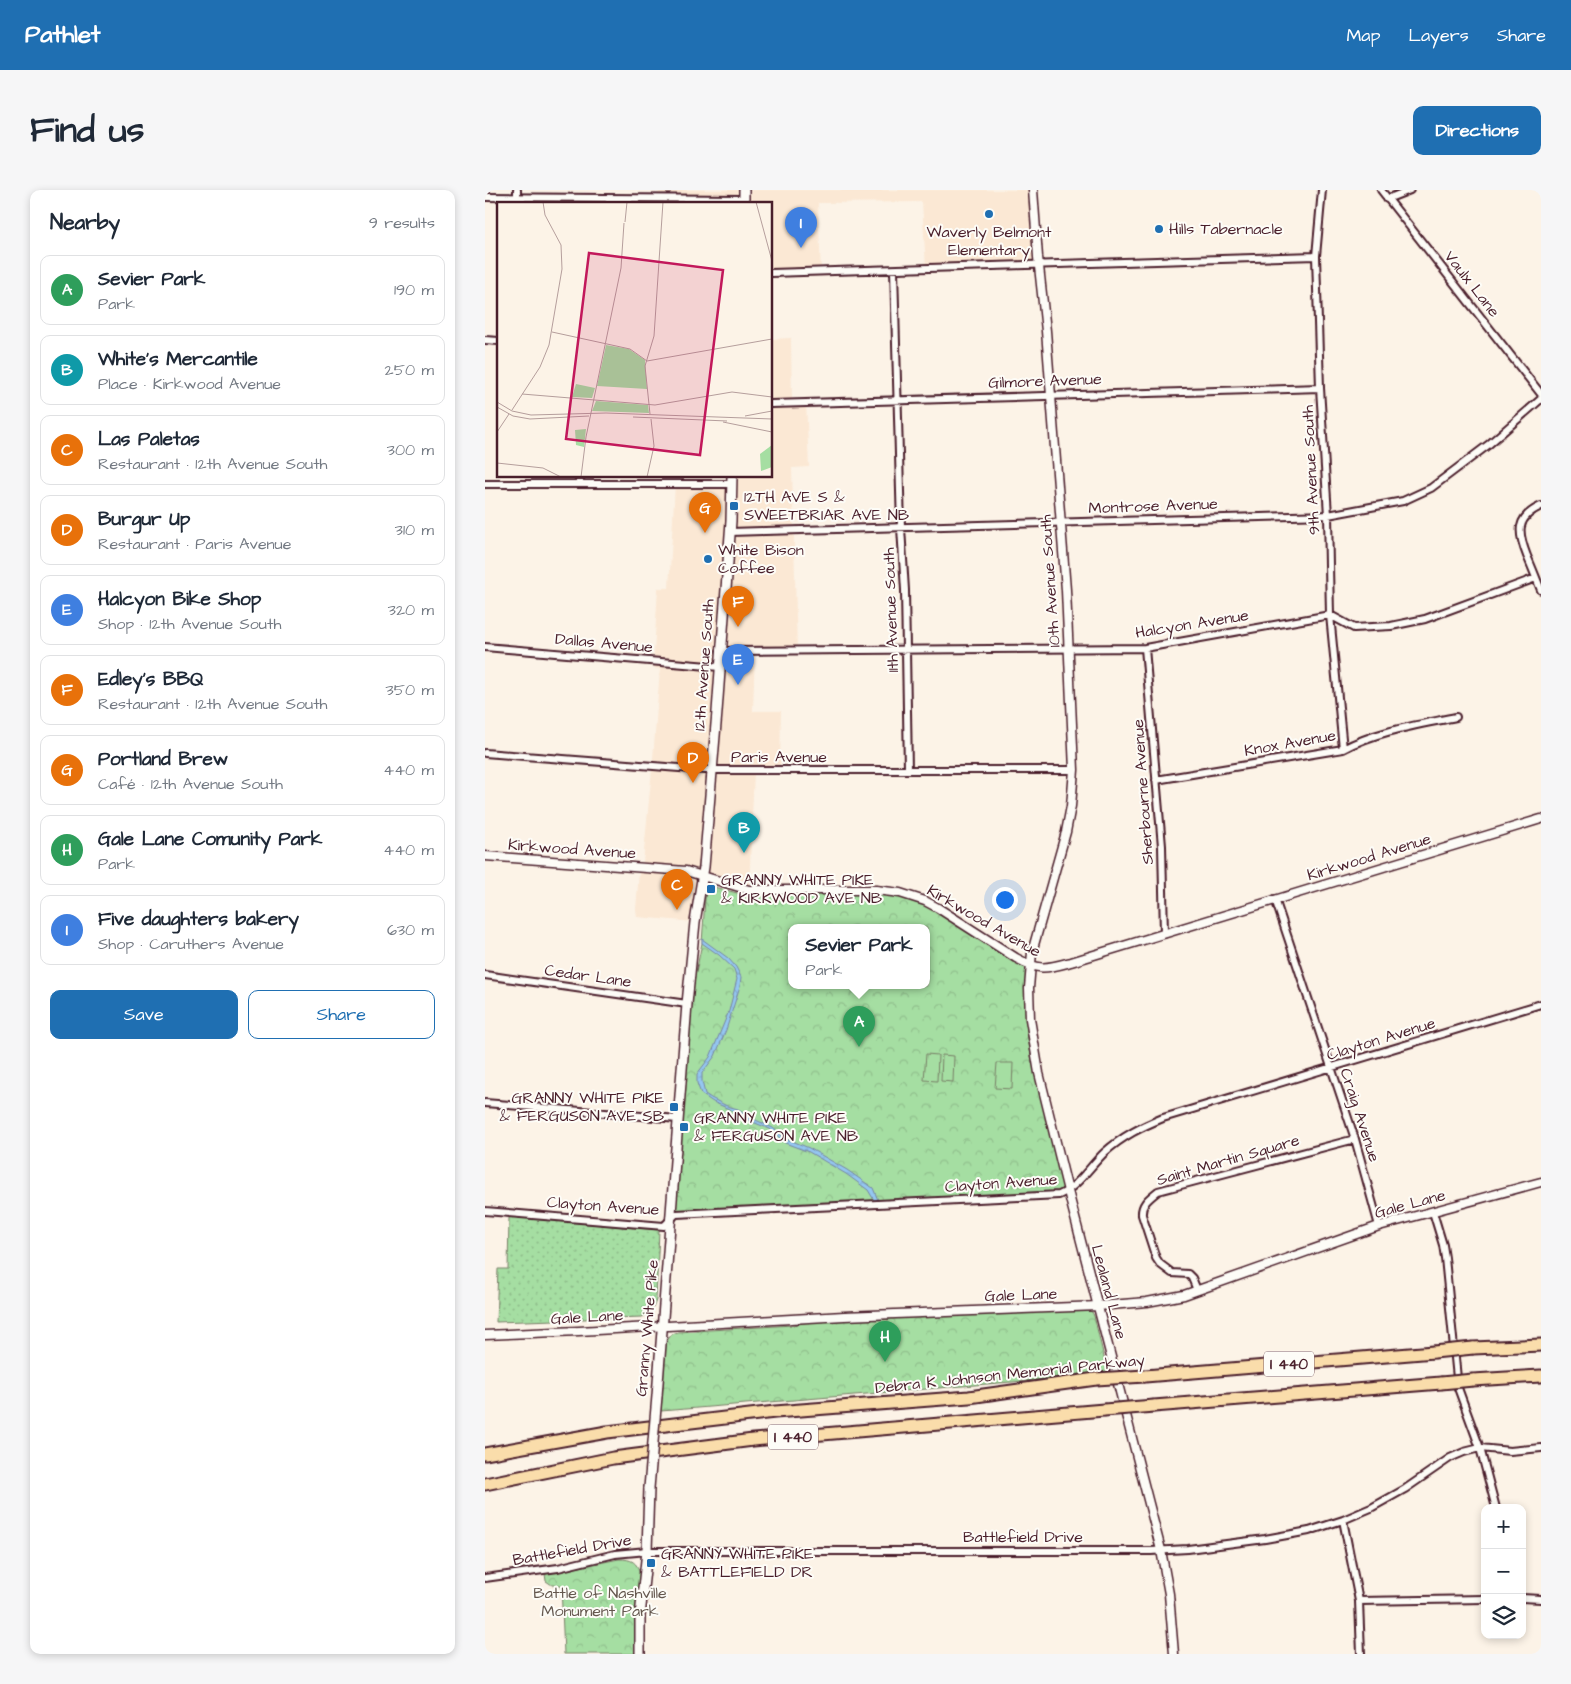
<!DOCTYPE html>
<meta charset="utf-8">
<style>
:root{--surface:#fff;--page:#f6f6f7;--text:#1f2937;--muted:#747a83;--line:#e0e1e3;--accent:#1f6fb2}
body{margin:0;font-family:"Architects Daughter",sans-serif;background:var(--page);color:var(--text)}
.controls{position:absolute;right:15px;bottom:15px;display:grid;overflow:hidden;border-radius:10px;box-shadow:0 2px 8px #0003}
.controls button{width:45px;height:45px;display:grid;place-items:center;padding:0;border:0;border-bottom:1px solid var(--line);background:var(--surface);color:var(--text);font:25px sans-serif}
.you{position:absolute;left:519px;top:709px;width:18px;height:18px;margin:-12px;border:4px solid #fff;border-radius:50%;background:#1a73e8;box-shadow:0 0 0 8px #1a73e833}
.badge{display:grid;place-items:center;width:32px;height:32px;border-radius:50%;background:var(--accent);color:#fff;font-size:16px;font-weight:700}
.pin{position:absolute;translate:-50% -41px;filter:drop-shadow(0 1px 2px #0008)}
.pin::after{content:'';position:absolute;top:26px;width:18px;height:15px;background:inherit;clip-path:polygon(0 0,100% 0,50% 100%)}
.popup{position:absolute;left:303px;top:734px;width:142px;height:65px;box-sizing:border-box;display:grid;place-content:center;border-radius:10px;background:var(--surface);filter:drop-shadow(0 1px 4px #0005);font-size:16px;white-space:nowrap;color:var(--muted)}
.popup b{font-size:19px;color:var(--text)}
.popup::after{content:'';position:absolute;left:50%;top:100%;margin-left:-10px;border:10px solid transparent;border-top-color:var(--surface)}
.list{margin:0;padding:0;list-style:none}
h2{display:flex;justify-content:space-between;align-items:center;height:65px;margin:0;padding:0 20px;font-size:21px}
h2 small{font-size:16px;font-weight:400;color:var(--muted)}
.list li{display:grid;grid-template-columns:32px 1fr auto;gap:15px;align-items:center;box-sizing:border-box;height:70px;margin:0 10px 10px;padding:0 10px;border:1px solid var(--line);border-radius:10px}
.list b{display:block;font-size:19px;white-space:nowrap}
.list p{margin:0;font-size:16px;white-space:nowrap;color:var(--muted)}
.list em{font-size:16px;font-style:normal;color:var(--muted)}
.actions{display:flex;gap:10px;padding:15px 20px}
.actions a{flex:1;padding:11px 0;border:1px solid var(--accent);border-radius:10px;text-align:center;font-size:18px;color:var(--accent)}
.actions .main{background:var(--accent);color:#fff}
.icon{flex:none;width:28px;height:28px;fill:none;stroke:currentColor;stroke-width:2;stroke-linecap:round;stroke-linejoin:round}
.map{position:relative;flex:none;width:1056px;height:1464px;overflow:hidden;border-radius:10px}
header{display:flex;align-items:center;gap:30px;box-sizing:border-box;height:70px;padding:0 25px;background:var(--accent);color:#fff}
header strong{font-size:24px}
nav{display:flex;gap:28px;margin-inline-start:auto;font-size:18px}
.intro{display:flex;align-items:center;justify-content:space-between;box-sizing:border-box;height:120px;padding:0 30px}
h1{margin:0;font-size:35px}
.button{padding:12px 22px;border-radius:10px;background:var(--accent);color:#fff;font-size:18px;font-weight:700}
main{display:flex;gap:30px;padding:0 30px}
aside{flex:1;background:var(--surface);border-radius:10px;box-shadow:0 2px 8px #0003}
.map>svg:first-child{display:block}
.built{fill:#fbe8d4}
.grass{fill:url(#grass-dots);stroke:#787e66}
.park{fill:url(#park-crowns);stroke:#787e66;fill-rule:evenodd}
.pitch{fill:#a5dea2;stroke:#787e66}
.water{fill:url(#water-ripples);stroke:#7684a2}
.lines{fill:none;stroke-linecap:round;stroke-linejoin:round}
.minor-casing{stroke:#4a1f2b;stroke-width:10}
.tertiary-casing{stroke:#4a1f2b;stroke-width:11}
.secondary-casing{stroke:#4a1f2b;stroke-width:12}
.motorway-casing{stroke:#4a1f2b;stroke-width:15}
.minor{stroke:#fdfcf7;stroke-width:6}
.tertiary{stroke:#fdfcf7;stroke-width:8}
.secondary{stroke:#fdfcf7;stroke-width:9}
.motorway{stroke:#faddab;stroke-width:11}
.secondary-bridge-casing{stroke:#4a1f2b;stroke-width:12;stroke-linecap:butt}
.motorway-bridge-casing{stroke:#4a1f2b;stroke-width:15;stroke-linecap:butt}
.secondary-bridge{stroke:#fdfcf7;stroke-width:9}
.motorway-bridge{stroke:#faddab;stroke-width:11}
.poi-dot{fill:#1f6fb2;stroke:#fdfcf7;stroke-width:2}
.labels{text-anchor:middle;dominant-baseline:central;stroke-width:4;stroke-linejoin:round;paint-order:stroke}
.shield{fill:#fdfcf7;stroke:#806168;stroke-width:1}
.shield-label{font-size:15px;font-weight:bold;fill:#4a1f2b}
.poi-label{font-size:16px;fill:#4a1f2b;stroke:#fdfcf7;text-anchor:start}
.street-label{font-size:16px;fill:#4a1f2b;stroke:#fdfcf7}
.park-label{font-size:16px;fill:#65584f;stroke:#fdfcf7}
.inset-road{fill:none;stroke:#b59e9c;stroke-width:1}
.view{fill:#c2185b;fill-opacity:0.15;stroke:#c2185b;stroke-width:2.5}
.inset-edge{fill:none;stroke:#4a1f2b;stroke-width:2.5}
</style>
<header>
<strong>Pathlet</strong>
<nav><a>Map</a><a>Layers</a><a>Share</a></nav>
</header>
<div class="intro"><h1>Find us</h1><a class="button">Directions</a></div>
<main>
<aside>
<h2>Nearby<small>9 results</small></h2>
<ul class="list">
<li><span class="badge" style="background:#2e9e5b">A</span><div><b>Sevier Park</b><p>Park</p></div><em>190 m</em></li>
<li><span class="badge" style="background:#0f9aa8">B</span><div><b>White's Mercantile</b><p>Place · Kirkwood Avenue</p></div><em>250 m</em></li>
<li><span class="badge" style="background:#e8710a">C</span><div><b>Las Paletas</b><p>Restaurant · 12th Avenue South</p></div><em>300 m</em></li>
<li><span class="badge" style="background:#e8710a">D</span><div><b>Burgur Up</b><p>Restaurant · Paris Avenue</p></div><em>310 m</em></li>
<li><span class="badge" style="background:#3f7fe0">E</span><div><b>Halcyon Bike Shop</b><p>Shop · 12th Avenue South</p></div><em>320 m</em></li>
<li><span class="badge" style="background:#e8710a">F</span><div><b>Edley's BBQ</b><p>Restaurant · 12th Avenue South</p></div><em>350 m</em></li>
<li><span class="badge" style="background:#e8710a">G</span><div><b>Portland Brew</b><p>Café · 12th Avenue South</p></div><em>440 m</em></li>
<li><span class="badge" style="background:#2e9e5b">H</span><div><b>Gale Lane Comunity Park</b><p>Park</p></div><em>440 m</em></li>
<li><span class="badge" style="background:#3f7fe0">I</span><div><b>Five daughters bakery</b><p>Shop · Caruthers Avenue</p></div><em>630 m</em></li>
</ul>
<div class="actions"><a class="main">Save</a><a>Share</a></div>
</aside>
<div class="map">
<svg width="1056" height="1464" viewBox="0 0 1056 1464">
<defs>
<pattern id="grass-dots" width="8" height="8" patternUnits="userSpaceOnUse" patternTransform="scale(1.25)"><rect width="8" height="8" fill="#a5dea2"/><path d="M2 2h.1M6 6h.1" fill="none" stroke="#90be8c" stroke-width="1.8" stroke-linecap="round"/></pattern>
<pattern id="park-crowns" width="20" height="18" patternUnits="userSpaceOnUse" patternTransform="scale(1.25)"><rect width="20" height="18" fill="#a5dea2"/><path d="M2 6a3 3 0 1 1 6 0M12 15a3 3 0 1 1 6 0" fill="none" stroke="#90be8c"/></pattern>
<pattern id="water-ripples" width="26" height="14" patternUnits="userSpaceOnUse" patternTransform="scale(1.25)"><rect width="26" height="14" fill="#94c7f1"/><path d="M2 4q2-2 4 0t4 0M15 11q2-2 4 0t4 0" fill="none" stroke="#81aacf"/></pattern>
</defs>
<rect width="100%" height="100%" fill="#fcf3e7"/>
<filter id="ink" filterUnits="userSpaceOnUse"><feTurbulence type="fractalNoise" baseFrequency=".02" numOctaves="2"/><feDisplacementMap in="SourceGraphic" scale="10" xChannelSelector="R" yChannelSelector="G"/><feConvolveMatrix kernelMatrix="1 2 1 2 8 2 1 2 1" color-interpolation-filters="sRGB"/></filter>
<g filter="url(#ink)">
<path class="built" d="M 174,0 L 548,0 L 554,74 L 441,78 L 437,12 L 333,13 L 336,82 L 286,83 L 286,14 L 173,14 Z
M 306,148 L 307,213 L 321,212 L 324,277 L 307,278 L 312,460 L 270,461 L 268,521 L 296,521 L 295,581 L 269,581 L 264,700 L 217,685 L 210,732 L 152,727 L 151,719 L 154,682 L 158,672 L 168,569 L 175,479 L 168,478 L 173,398 L 184,398 L 190,294 L 246,294 L 247,286 L 286,286 L 286,149 Z"/>
<path class="grass" d="M 24,1027 L 174,1040 L 171,1110 C 168,1119 166,1124 157,1127 L 11,1132 L 13,1079 L 23,1079 Z"/>
<path class="park" d="M 221,695 L 256,704 L 401,704 L 433,712 L 449,721 L 542,779 L 540,813 L 542,843 L 547,871 L 581,1002 L 191,1021 L 207,802 L 217,753 ZM 306,738 L 442,738 L 442,796 L 306,796 Z
M 602,1120 L 607,1122 L 609,1126 L 623,1184 L 176,1221 L 181,1152 L 187,1144 L 193,1142 L 308,1135 L 324,1132 Z
M 134,1369 C 147,1369 152,1372 155,1384 L 151,1464 L 79,1464 L 76,1395 L 67,1395 L 61,1391 L 60,1384 Z"/>
<path class="pitch" d="M 441,864 L 453,865 L 452,891 L 439,890 Z
M 457,865 L 469,866 L 468,892 L 456,891 Z
M 512,873 L 528,873 L 527,899 L 510,898 Z"/>
<path class="water" d="M 217,749 L 243,768 L 251,777 L 256,787 L 255,796 L 241,840 L 230,866 L 217,883 L 217,891 L 220,904 L 226,908 L 242,916 L 253,919 L 260,925 L 288,938 L 300,948 L 324,958 L 362,980 L 388,998 L 393,1010 L 389,1010 L 383,1000 L 361,984 L 324,962 L 300,953 L 285,939 L 260,929 L 251,922 L 228,912 L 216,904 L 212,893 L 212,884 L 225,867 L 244,821 L 252,789 L 249,779 L 234,765 L 217,753 Z"/>
<g class="lines">
<defs>
<path id="minor" d="M 837,0 L 831,66 L 835,198 L 843,325 L 845,425 L 858,559
M 896,0 L 1056,204
M 0,7 L 259,9
M 902,9 L 925,0
M 32,14 L 32,0
M 409,80 L 416,338 L 420,400 L 423,580
M 286,83 L 831,66
M 0,150 L 14,151
M 286,214 L 835,198
M 0,294 L 247,294
M 1056,316 C 1030,328 1033,343 1042,366 C 1047,377 1051,388 1056,400
M 245,342 L 843,325 L 918,311 L 946,298 L 1003,255 L 1056,209
M 0,457 L 235,477
M 660,458 L 677,656 L 679,744
M 235,461 L 660,458 L 845,425 L 869,438 L 906,436 L 940,429 L 1051,388
M 0,563 L 220,580 L 589,580
M 671,590 L 858,559 C 892,541 933,535 971,527
M 790,709 L 870,949 L 894,1036
M 0,785 L 202,814
M 0,913 L 193,929
M 0,1021 L 179,1036 L 191,1024 L 574,1005 C 593,997 605,976 620,962 C 638,946 656,937 678,928 L 1056,814
M 948,1022 L 958,1055 L 960,1068 L 973,1198 L 995,1258 L 1011,1318
M 712,1100 L 707,1088 L 703,1084 L 687,1083 L 675,1074 L 671,1068 L 657,1025 C 656,1013 665,1008 673,1001 L 870,949
M 858,1330 L 874,1411 L 876,1464
M 0,1388 L 73,1378 L 130,1364 L 162,1361 L 666,1361 L 703,1359 L 780,1349 L 824,1341 L 858,1330 L 886,1318 L 920,1299 L 965,1268 L 979,1262 L 995,1258 L 1025,1261 L 1056,1258
M 1037,1408 L 1056,1409
M 874,1411 L 1000,1409"/>
<path id="tertiary" d="M 548,0 L 553,67 L 561,141 L 581,400 L 589,580 L 586,616 L 581,642 L 547,762 L 544,798 L 545,829 L 554,883 L 583,1001 L 676,1360 L 684,1404 L 689,1464
M 0,666 L 201,681 L 264,700 L 391,700 L 415,703 L 440,711 L 453,718 L 531,768 C 555,781 560,779 586,772 L 1056,629
M 0,1145 L 94,1141 L 359,1126 L 613,1116 L 662,1112 L 699,1105 L 894,1036 L 1056,992"/>
<path id="secondary" d="M 259,0 L 259,14
M 172,1206 L 202,814 L 210,732 L 219,677 L 232,522 L 246,331 L 247,286
M 155,1464 L 155,1426 L 162,1361 L 164,1298"/>
<path id="motorway" d="M 988,1158 L 1056,1155
M 660,1186 L 949,1162
M 988,1190 L 1056,1186
M 669,1216 L 956,1193
M 0,1264 L 122,1242 L 290,1222 L 484,1207 L 611,1189
M 0,1294 L 128,1268 L 268,1250 L 619,1220"/>
</defs>
<use href="#minor" class="minor-casing"/>
<use href="#tertiary" class="tertiary-casing"/>
<use href="#secondary" class="secondary-casing"/>
<use href="#motorway" class="motorway-casing"/>
<use href="#minor" class="minor"/>
<use href="#tertiary" class="tertiary"/>
<use href="#secondary" class="secondary"/>
<use href="#motorway" class="motorway"/>
<defs>
<path id="secondary-bridge" d="M 164,1298 L 172,1206"/>
<path id="motorway-bridge" d="M 949,1162 L 988,1158
M 611,1189 L 660,1186
M 956,1193 L 988,1190
M 619,1220 L 669,1216"/>
</defs>
<use href="#secondary-bridge" class="secondary-bridge-casing"/>
<use href="#motorway-bridge" class="motorway-bridge-casing"/>
<use href="#secondary-bridge" class="secondary-bridge"/>
<use href="#motorway-bridge" class="motorway-bridge"/>
</g>
</g>
<g class="poi-dot">
<circle cx="504" cy="24" r="5"/>
<circle cx="674" cy="39" r="5"/>
<rect x="244" y="311" width="10" height="10" rx="2.5"/>
<circle cx="223" cy="369" r="5"/>
<rect x="221" y="694" width="10" height="10" rx="2.5"/>
<rect x="184" y="912" width="10" height="10" rx="2.5"/>
<rect x="194" y="932" width="10" height="10" rx="2.5"/>
<rect x="161" y="1368" width="10" height="10" rx="2.5"/>
</g>
<g class="labels">
<g class="shield">
<rect x="779" y="1161.5" width="50" height="25" rx="4"/>
<rect x="283" y="1234.5" width="50" height="25" rx="4"/>
</g>
<g class="shield-label">
<text x="804" y="1174">I 440</text>
<text x="308" y="1247">I 440</text>
</g>
<g class="poi-label">
<text x="684" y="39">Hills Tabernacle</text>
<text x="504" y="42" text-anchor="middle">Waverly Belmont<tspan x="504" dy="18">Elementary</tspan></text>
<text x="259" y="307">12TH AVE S &amp;<tspan x="259" dy="18">SWEETBRIAR AVE NB</tspan></text>
<text x="233" y="360">White Bison<tspan x="233" dy="18">Coffee</tspan></text>
<text x="236" y="690">GRANNY WHITE PIKE<tspan x="236" dy="18">&amp; KIRKWOOD AVE NB</tspan></text>
<text x="179" y="908" text-anchor="end">GRANNY WHITE PIKE<tspan x="179" dy="18">&amp; FERGUSON AVE SB</tspan></text>
<text x="209" y="928">GRANNY WHITE PIKE<tspan x="209" dy="18">&amp; FERGUSON AVE NB</tspan></text>
<text x="176" y="1364">GRANNY WHITE PIKE<tspan x="176" dy="18">&amp; BATTLEFIELD DR</tspan></text>
</g>
<g class="street-label">
<text transform="translate(987 94) rotate(52)">Vaulx Lane</text>
<text transform="translate(560 191) rotate(-2)">Gilmore Avenue</text>
<text transform="translate(826 280) rotate(-93)">9th Avenue South</text>
<text transform="translate(668 316) rotate(-2)">Montrose Avenue</text>
<text transform="translate(565 391) rotate(-94)">10th Avenue South</text>
<text transform="translate(406 420) rotate(-92)">11th Avenue South</text>
<text transform="translate(707 434) rotate(-9)">Halcyon Avenue</text>
<text transform="translate(119 453) rotate(5)">Dallas Avenue</text>
<text transform="translate(219 475) rotate(-86)">12th Avenue South</text>
<text transform="translate(805 553) rotate(-10)">Knox Avenue</text>
<text x="294" y="567">Paris Avenue</text>
<text transform="translate(658 602) rotate(-94)">Sherbourne Avenue</text>
<text transform="translate(87 659) rotate(4)">Kirkwood Avenue</text>
<text transform="translate(884 667) rotate(-17)">Kirkwood Avenue</text>
<text transform="translate(499 731) rotate(30)">Kirkwood Avenue</text>
<text transform="translate(103 786) rotate(8)">Cedar Lane</text>
<text transform="translate(896 849) rotate(-17)">Clayton Avenue</text>
<text transform="translate(875 925) rotate(72)">Craig Avenue</text>
<text transform="translate(743 970) rotate(-16)">Saint Martin Square</text>
<text transform="translate(516 993) rotate(-4)">Clayton Avenue</text>
<text transform="translate(925 1014) rotate(-15)">Gale Lane</text>
<text transform="translate(118 1016) rotate(4)">Clayton Avenue</text>
<text transform="translate(624 1102) rotate(75)">Lealand Lane</text>
<text transform="translate(536 1105) rotate(-2)">Gale Lane</text>
<text transform="translate(102 1127) rotate(-3)">Gale Lane</text>
<text transform="translate(162 1138) rotate(-85)">Granny White Pike</text>
<text transform="translate(525 1184) rotate(-6)">Debra K Johnson Memorial Parkway</text>
<text x="538" y="1347">Battlefield Drive</text>
<text transform="translate(87 1360) rotate(-10)">Battlefield Drive</text>
</g>
<g class="park-label">
<text x="115" y="1403">Battle of Nashville<tspan x="115" dy="18">Monument Park</tspan></text>
</g>
</g>
<g transform="translate(12 12)">
<rect width="275" height="275" fill="#fcf3e7"/>
<path d="M 79,182 L 98,186 L 95,196 L 75,195 Z" fill="#a5dea2"/>
<path d="M 109,143 L 132,147 L 148,158 L 150,187 L 100,184 ZM 99,199 L 151,203 L 152,211 L 95,209 ZM 89,227 L 87,245 L 79,243 L 78,228 ZM 275,243 L 275,265 L 264,269 L 263,252 Z" fill="#a5dea2"/>
<path class="inset-road" d="M 259,0 L 275,59M 128,20 L 130,0M 55,130 L 133,147 L 150,159 L 275,137M 25,192 L 158,203 L 235,190 L 275,195M 0,200 L 15,209 L 34,213 L 109,211 L 275,217M 0,205 L 16,214 L 33,217 L 92,214M 15,208 L 43,165 L 52,143 L 65,67 L 64,43 L 48,13 L 46,0M 153,212 L 148,164 L 157,134 L 166,0M 248,214 L 275,209M 136,215 L 230,219M 226,220 L 275,230M 0,230 L 12,212M 0,261 L 46,266 L 64,275M 84,275 L 89,235 L 124,66 L 127,21M 150,275 L 157,244 L 154,217"/>
<path class="view" d="M 92,51 L 226,68 L 203,253 L 69,237 Z"/>
<rect width="275" height="275" class="inset-edge"/>
</g>
</svg>
<div class="controls">
<button>+</button>
<button>−</button>
<button><svg class="icon" aria-label="layers" viewBox="0 0 24 24"><path d="M12 4l9 5-9 5-9-5zM3 14l9 5 9-5"/></svg></button>
</div>
<div class="you"></div>
<div class="pin badge" style="left:374px;top:857px;background:#2e9e5b">A</div>
<div class="popup"><b>Sevier Park</b>Park</div>
<div class="pin badge" style="left:259px;top:663px;background:#0f9aa8">B</div>
<div class="pin badge" style="left:192px;top:720px;background:#e8710a">C</div>
<div class="pin badge" style="left:208px;top:593px;background:#e8710a">D</div>
<div class="pin badge" style="left:253px;top:495px;background:#3f7fe0">E</div>
<div class="pin badge" style="left:253px;top:437px;background:#e8710a">F</div>
<div class="pin badge" style="left:220px;top:343px;background:#e8710a">G</div>
<div class="pin badge" style="left:400px;top:1172px;background:#2e9e5b">H</div>
<div class="pin badge" style="left:316px;top:58px;background:#3f7fe0">I</div>
</div>
</main>
